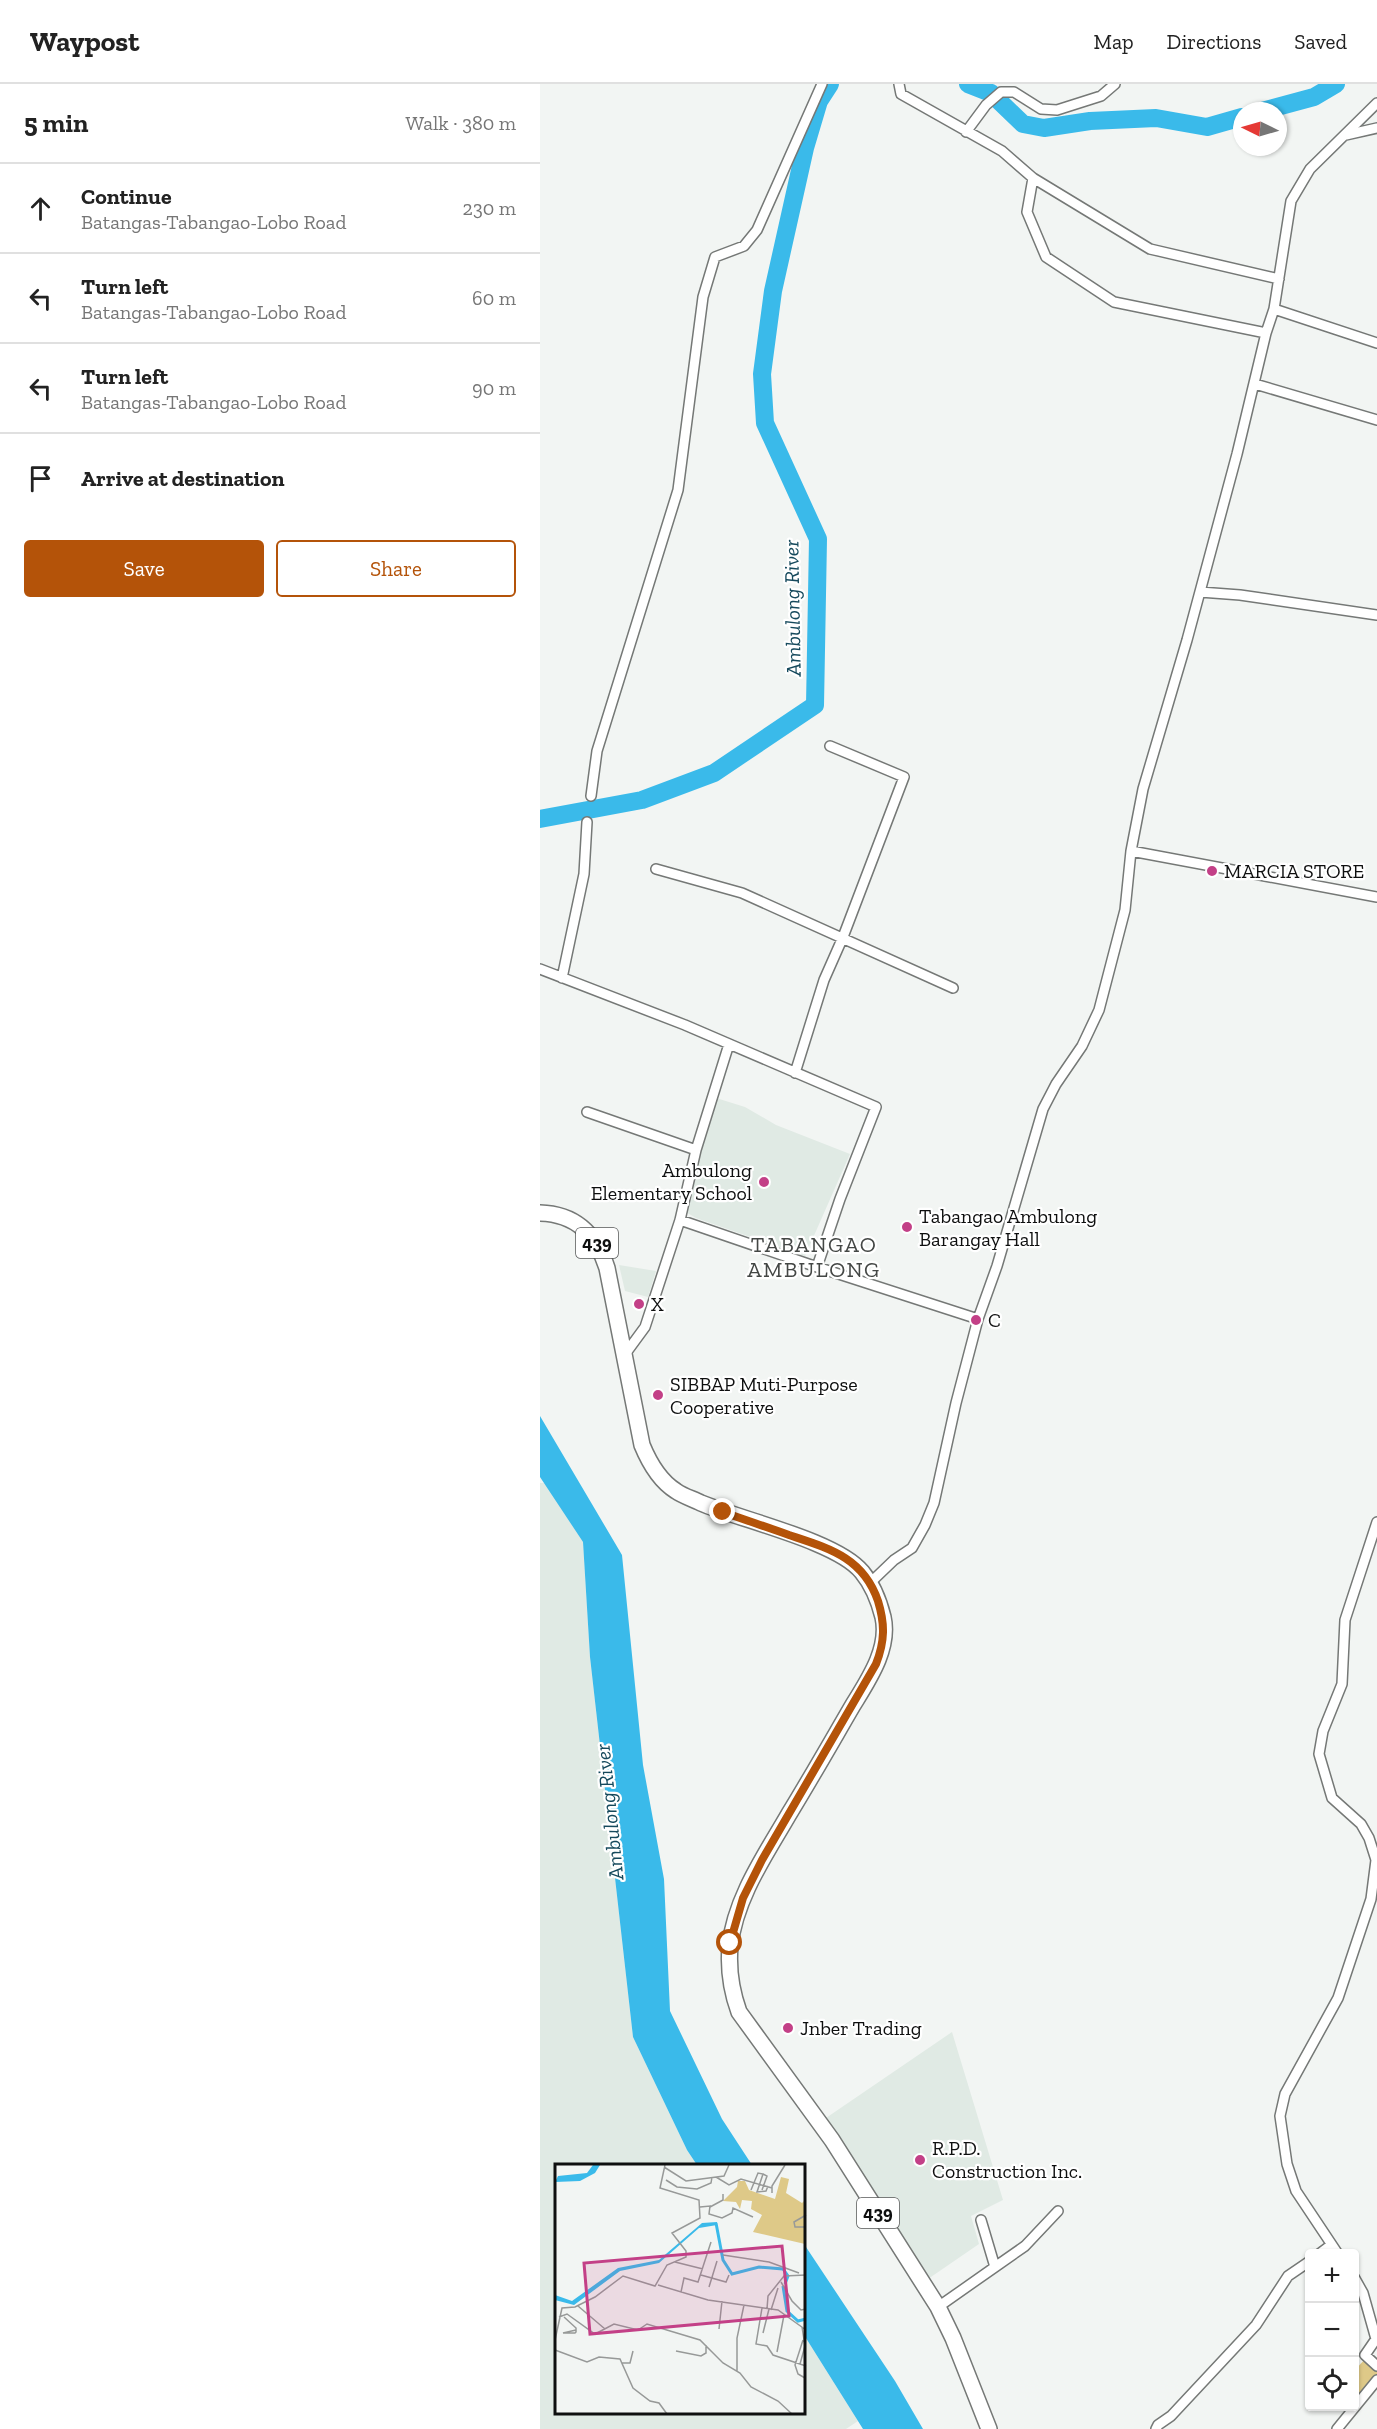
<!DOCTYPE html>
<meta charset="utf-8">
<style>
:root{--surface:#fff;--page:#f2f2f2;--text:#222;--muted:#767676;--line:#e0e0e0;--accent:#b45309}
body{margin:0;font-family:"Zilla Slab",serif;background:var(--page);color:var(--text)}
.controls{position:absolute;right:18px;bottom:18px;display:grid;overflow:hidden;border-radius:6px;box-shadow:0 2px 4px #0004}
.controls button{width:54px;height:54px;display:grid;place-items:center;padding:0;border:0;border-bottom:2px solid var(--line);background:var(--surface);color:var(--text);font:30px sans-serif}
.compass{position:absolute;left:693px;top:18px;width:54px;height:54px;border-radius:50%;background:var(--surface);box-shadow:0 2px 4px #0004;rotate:275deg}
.stop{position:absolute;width:18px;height:18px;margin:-14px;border:4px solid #b45309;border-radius:50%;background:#fff}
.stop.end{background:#b45309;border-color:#fff;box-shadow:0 2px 6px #0008}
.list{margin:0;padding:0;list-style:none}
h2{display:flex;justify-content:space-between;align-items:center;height:78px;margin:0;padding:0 24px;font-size:26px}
h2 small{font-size:20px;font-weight:400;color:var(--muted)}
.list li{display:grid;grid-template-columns:39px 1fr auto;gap:18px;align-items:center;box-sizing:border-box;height:90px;padding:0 24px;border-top:2px solid var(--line)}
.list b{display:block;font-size:22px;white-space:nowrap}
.list p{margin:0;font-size:20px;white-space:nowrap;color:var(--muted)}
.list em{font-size:20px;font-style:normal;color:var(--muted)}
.actions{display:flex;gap:12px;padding:18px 24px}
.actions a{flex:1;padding:14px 0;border:2px solid var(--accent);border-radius:6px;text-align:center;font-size:21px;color:var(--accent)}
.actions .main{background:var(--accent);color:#fff}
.icon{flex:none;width:33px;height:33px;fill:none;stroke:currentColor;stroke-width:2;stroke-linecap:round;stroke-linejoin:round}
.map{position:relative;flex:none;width:837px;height:2345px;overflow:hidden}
header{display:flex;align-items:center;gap:36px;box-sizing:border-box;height:84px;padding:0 30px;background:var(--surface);border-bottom:2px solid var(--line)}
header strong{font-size:28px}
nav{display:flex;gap:33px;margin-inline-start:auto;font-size:21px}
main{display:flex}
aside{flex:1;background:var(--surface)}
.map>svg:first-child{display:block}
.built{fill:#e0eae4}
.green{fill:#dec988}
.water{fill:#3abaea}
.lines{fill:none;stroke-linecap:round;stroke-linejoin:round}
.river{stroke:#3abaea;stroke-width:18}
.street-casing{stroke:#757876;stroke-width:12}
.primary-casing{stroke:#757876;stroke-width:18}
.street{stroke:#fff;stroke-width:9}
.primary{stroke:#fff;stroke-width:15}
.route{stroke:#b45309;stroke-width:8}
.poi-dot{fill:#c34087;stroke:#fff;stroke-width:2}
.labels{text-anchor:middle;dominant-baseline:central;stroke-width:4.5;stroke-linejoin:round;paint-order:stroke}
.shield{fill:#fff;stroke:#565757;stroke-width:1.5}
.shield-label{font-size:18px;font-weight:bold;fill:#0e0f0f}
.poi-label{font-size:20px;fill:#0e0f0f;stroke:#fff;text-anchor:start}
.water-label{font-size:21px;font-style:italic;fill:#15495c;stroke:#fff}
.quarter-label{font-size:22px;letter-spacing:1.5px;fill:#444745;stroke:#fff}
.inset-river{fill:none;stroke:#3abaea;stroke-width:3}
.inset-road{fill:none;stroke:#979998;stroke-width:1.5}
.view{fill:#c34087;fill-opacity:0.15;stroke:#c34087;stroke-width:3}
.inset-edge{fill:none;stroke:#0e0f0f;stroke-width:3}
</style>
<header>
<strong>Waypost</strong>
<nav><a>Map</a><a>Directions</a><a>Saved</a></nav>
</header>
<main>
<aside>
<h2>5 min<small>Walk · 380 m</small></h2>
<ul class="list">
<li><svg class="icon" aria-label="ahead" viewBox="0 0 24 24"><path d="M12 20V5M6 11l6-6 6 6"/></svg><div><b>Continue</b><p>Batangas-Tabangao-Lobo Road</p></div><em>230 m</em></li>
<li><svg class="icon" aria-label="left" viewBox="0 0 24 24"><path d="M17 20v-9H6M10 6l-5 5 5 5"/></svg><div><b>Turn left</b><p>Batangas-Tabangao-Lobo Road</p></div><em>60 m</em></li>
<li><svg class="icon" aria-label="left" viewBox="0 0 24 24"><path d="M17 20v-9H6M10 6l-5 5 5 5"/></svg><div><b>Turn left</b><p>Batangas-Tabangao-Lobo Road</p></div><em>90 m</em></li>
<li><svg class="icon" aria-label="arrive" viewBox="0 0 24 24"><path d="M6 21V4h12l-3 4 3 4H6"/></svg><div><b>Arrive at destination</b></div></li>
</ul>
<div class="actions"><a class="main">Save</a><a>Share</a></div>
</aside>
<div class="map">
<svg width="837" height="2345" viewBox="0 0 837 2345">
<rect width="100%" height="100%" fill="#f2f5f3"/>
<path class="built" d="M 173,1013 L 205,1023 L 236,1041 L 310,1070 L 265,1172 L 156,1134 L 144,1127 Z
M 79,1181 L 116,1187 L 108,1213 L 85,1207 Z
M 0,1399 L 5,1399 L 43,1458 L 50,1573 L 93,1953 L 147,2066 L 157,2081 L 16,2081 L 16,2328 L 264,2328 L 264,2251 L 318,2337 L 306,2345 L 0,2345 Z
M 412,1948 L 463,2116 L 431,2132 L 439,2160 L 388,2195 L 283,2036 Z"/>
<path class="green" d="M 826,2274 L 837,2284 L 837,2291 L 815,2315 L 814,2287 Z"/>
<path class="water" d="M 0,1332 L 82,1471 L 103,1681 L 124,1795 L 130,1927 L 182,2035 L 212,2081 L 157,2081 L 147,2066 L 93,1953 L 50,1573 L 43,1458 L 0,1393 Z
M 264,2160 L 355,2297 L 383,2345 L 323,2345 L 264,2251 Z"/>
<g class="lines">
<path class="river" d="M 428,0 L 451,9
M 457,15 L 483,40 L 504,44 L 550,37 L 616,34 L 667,43 L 702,33
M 722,27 L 774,13 L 796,0
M 0,735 L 102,716 L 174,689 L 275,621 L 278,455 L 225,339 L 222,290 L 233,207 L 265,64 L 279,17 L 290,0"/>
<defs>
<path id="street" d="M 359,0 L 361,10 L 462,67 L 493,94 L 487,128 L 506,173 L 574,218 L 726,249
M 426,48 L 446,21 L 461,8 L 474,8 L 501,25 L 517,26 L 561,12 L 575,0
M 806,51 L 837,44
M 493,94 L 610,165 L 739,195
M 734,225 L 837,259
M 715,300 L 837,336
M 660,508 L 700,511 L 837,531
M 51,712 L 57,667 L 138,406 L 163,213 L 175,173 L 204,162 L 217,146 L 282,0
M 591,767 L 837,813
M 116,785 L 202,809 L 413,904
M 0,885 L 145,941 L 336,1023 L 300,1115 L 277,1183 L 438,1235
M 22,894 L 44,790 L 47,738
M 255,989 L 284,896 L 303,853 L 364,693 L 290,662
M 47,1028 L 156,1066
M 140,1136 L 277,1183
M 83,1273 L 105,1243 L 140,1136 L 156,1066 L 189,960
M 330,1499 L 354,1476 L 372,1464 L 385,1441 L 394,1419 L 416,1319 L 438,1235 L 457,1182 L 503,1025 L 516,1000 L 542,962 L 559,926 L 585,826 L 591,767 L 603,705 L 647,556 L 697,370 L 726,249 L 734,225 L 751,117 L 770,85 L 837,19
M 779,2170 L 791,2161
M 798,2170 L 756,2107 L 747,2080 L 740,2032 L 745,2010 L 798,1914 L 831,1815 L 836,1776 L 829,1754 L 821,1740 L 792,1714 L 779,1670 L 783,1647 L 802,1600 L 805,1536 L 837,1438
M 455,2183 L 485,2162 L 518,2127
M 814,2193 L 823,2209 L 836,2255 L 825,2271 L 837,2282
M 398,2223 L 455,2183 L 441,2136
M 616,2345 L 618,2341 L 631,2332 L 716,2241 L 748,2192 L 770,2177
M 797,2345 L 837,2296"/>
<path id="primary" d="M 0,1129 C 36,1130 56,1150 67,1184 L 102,1361 C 109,1378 120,1397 136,1407 C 143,1412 153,1415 161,1419 C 201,1436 297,1457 322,1488 C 332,1500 339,1517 343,1533 C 350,1564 329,1595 313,1621 C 292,1657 271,1694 249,1730 C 226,1770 195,1814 190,1862 C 188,1885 191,1906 199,1928 L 292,2056 L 398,2223 L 413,2254 L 449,2345"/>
</defs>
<use href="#street" class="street-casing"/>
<use href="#primary" class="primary-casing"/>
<use href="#street" class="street"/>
<use href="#primary" class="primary"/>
</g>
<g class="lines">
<path class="route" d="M 183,1428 C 205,1436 227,1443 249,1451 C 288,1464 323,1473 338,1517 C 345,1540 345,1557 336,1580 L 222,1776 L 203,1814 L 190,1859"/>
</g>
<g class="poi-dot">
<circle cx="672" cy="787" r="6"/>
<circle cx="224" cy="1098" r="6"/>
<circle cx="367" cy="1143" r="6"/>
<circle cx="99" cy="1220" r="6"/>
<circle cx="436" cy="1236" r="6"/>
<circle cx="118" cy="1311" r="6"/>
<circle cx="248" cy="1944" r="6"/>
<circle cx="380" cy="2076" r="6"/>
</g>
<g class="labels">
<g class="shield">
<rect x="36" y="1144" width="42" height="30" rx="4.5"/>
<rect x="317" y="2114" width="42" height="30" rx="4.5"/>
</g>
<g class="shield-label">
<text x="57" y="1159">439</text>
<text x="338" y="2129">439</text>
</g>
<g class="poi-label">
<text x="684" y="787">MARCIA STORE</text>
<text x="212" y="1086" text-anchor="end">Ambulong<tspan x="212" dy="23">Elementary School</tspan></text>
<text x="379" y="1132">Tabangao Ambulong<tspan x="379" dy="23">Barangay Hall</tspan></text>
<text x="111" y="1220">X</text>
<text x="448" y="1236">C</text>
<text x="130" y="1300">SIBBAP Muti-Purpose<tspan x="130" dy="23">Cooperative</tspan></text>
<text x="260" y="1944">Jnber Trading</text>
<text x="392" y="2064">R.P.D.<tspan x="392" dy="23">Construction Inc.</tspan></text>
</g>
<g class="water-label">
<text transform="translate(252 524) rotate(-91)">Ambulong River</text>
<text transform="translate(69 1728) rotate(-96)">Ambulong River</text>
</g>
<g class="quarter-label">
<text x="274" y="1160">TABANGAO<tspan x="274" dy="25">AMBULONG</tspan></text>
</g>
</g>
<g transform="translate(15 2080)">
<rect width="250" height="250" fill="#f2f5f3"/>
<path d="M 226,13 L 234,15 L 231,29 L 247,39 L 250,36 L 250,80 L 198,68 L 207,51 L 196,45 L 197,37 L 187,36 L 185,45 L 181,38 L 168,37 L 182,23 L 183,17 L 190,17 L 194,26 L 220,35 Z" fill="#dec988"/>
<path d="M 38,1 L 45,1 L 40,9 L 25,17 L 0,18 L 3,12 L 32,9 ZM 162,58 L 162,61 L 144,64 L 104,99 L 65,107 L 19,141 L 0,136 L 0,131 L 17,137 L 63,104 L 104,96 L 147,59 Z" fill="#3abaea"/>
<path class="inset-river" d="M 161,59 L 168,96 L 177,110 L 204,103 L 228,105 L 233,112 L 230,120M 228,122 L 232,147 L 243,157 L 251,155"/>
<path class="inset-road" d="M 109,3 L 131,17 L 169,12 L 174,1M 161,13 L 174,21 L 186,15 L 217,24M 111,16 L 122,23 L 142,25 L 156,19 L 157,13M 196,26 L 203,9 L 208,10 L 202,28 L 211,27 L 213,22M 207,26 L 212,12 L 208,10M 217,29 L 217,22 L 230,1M 145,43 L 155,42 L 154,50 L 167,54 L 177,49 L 178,44 L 198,53M 155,43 L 168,36 L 168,30M 251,51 L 239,58 L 240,63 L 251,63M 168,91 L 214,98 L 244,109M 120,98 L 148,105M 146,111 L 171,118 L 174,111M 226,118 L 237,137 L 246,146 L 251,145M 103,121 L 153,136 L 223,146 L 251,166M 154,123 L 162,97M 126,128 L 129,114 L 143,118 L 156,78M 23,142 L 50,165M 207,144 L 201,180 L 212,182 L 218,191 L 251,202M 212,145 L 213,132 L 229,112 L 251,111M 216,146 L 223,124M 4,153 L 12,150 L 40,170 L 59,160 L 83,166 L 92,160 L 145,176 L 168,199 L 185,209 L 196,223 L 223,237 L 237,250M 9,153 L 21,164 L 21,168 L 20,169 L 8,169 L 21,166M 164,165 L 167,137M 208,169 L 214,145M 0,176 L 7,144 L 20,143 L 40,133 L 68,112 L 100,122 L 112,101 L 131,93 L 131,87 L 117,69 L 145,54 L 144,36 L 105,24 L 110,1M 248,176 L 240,201 L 243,210 L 250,214M 0,186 L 32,198 L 44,193 L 65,195 L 78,224 L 95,237 L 104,239 L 112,250M 121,187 L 146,192 L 151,189 L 151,181M 222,188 L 229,151M 67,199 L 75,199 L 78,187M 245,200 L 250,182 L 247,163M 182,207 L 182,174 L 189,141"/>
<path class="view" d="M 227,82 L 234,152 L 35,170 L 29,99 Z"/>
<rect width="250" height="250" class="inset-edge"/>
</g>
</svg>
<div class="controls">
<button>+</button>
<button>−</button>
<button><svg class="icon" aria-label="locate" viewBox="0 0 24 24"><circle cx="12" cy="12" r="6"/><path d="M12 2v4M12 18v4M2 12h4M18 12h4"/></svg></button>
</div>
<svg class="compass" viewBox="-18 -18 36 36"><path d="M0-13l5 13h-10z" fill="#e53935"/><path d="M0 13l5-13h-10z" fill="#767676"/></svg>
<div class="stop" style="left:190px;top:1859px"></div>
<div class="stop end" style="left:183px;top:1428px"></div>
</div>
</main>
